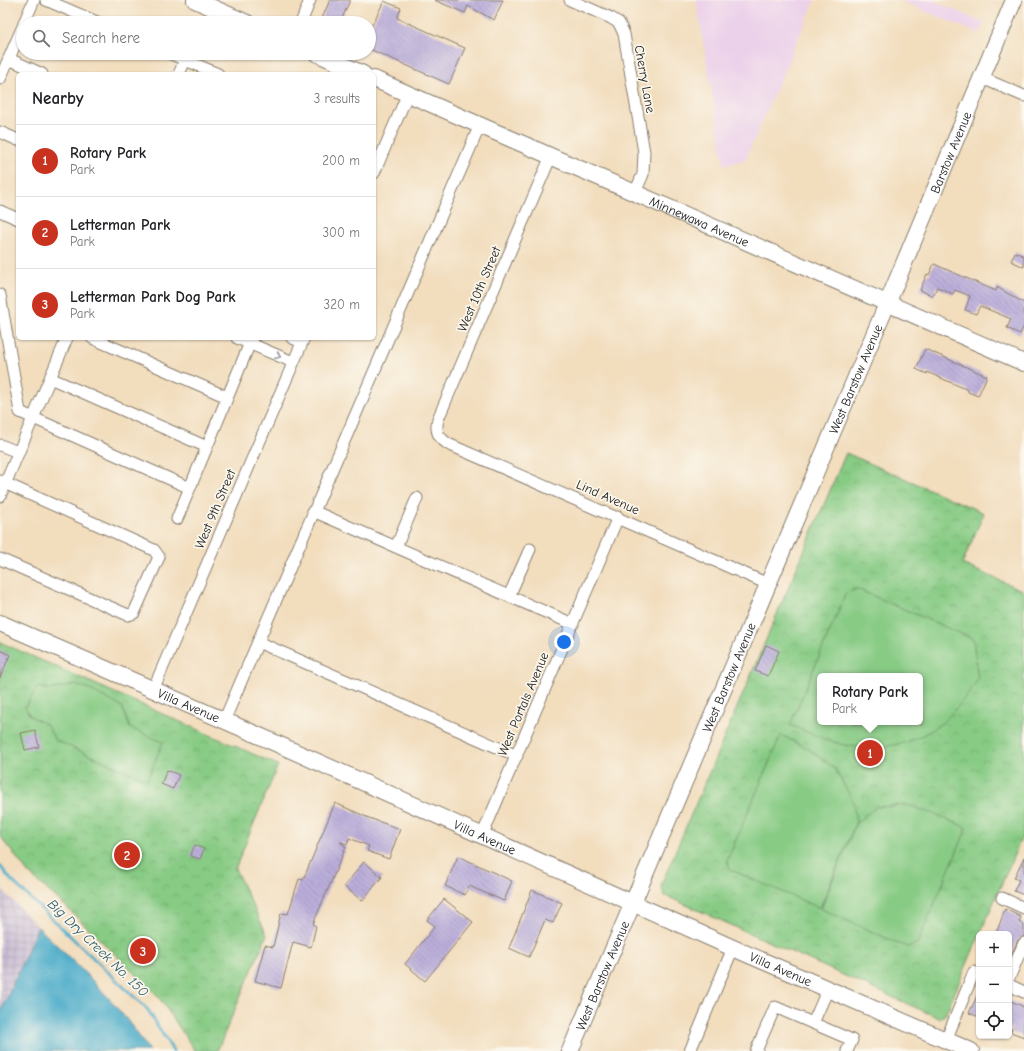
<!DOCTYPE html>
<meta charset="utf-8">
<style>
:root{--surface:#fff;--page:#f6f6f6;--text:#202124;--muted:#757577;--line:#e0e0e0;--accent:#c8321e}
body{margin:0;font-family:"Comic Neue",sans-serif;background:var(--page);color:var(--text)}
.controls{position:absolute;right:12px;bottom:12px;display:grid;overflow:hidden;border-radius:6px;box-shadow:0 1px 3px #0004}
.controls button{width:36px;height:36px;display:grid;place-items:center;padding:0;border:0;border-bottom:1px solid var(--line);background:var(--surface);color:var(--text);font:20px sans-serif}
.you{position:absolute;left:564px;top:642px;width:14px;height:14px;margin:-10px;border:3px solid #fff;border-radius:50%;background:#1a73e8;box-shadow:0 0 0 6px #1a73e833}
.badge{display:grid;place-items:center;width:26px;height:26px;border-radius:50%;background:var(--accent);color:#fff;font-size:13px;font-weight:700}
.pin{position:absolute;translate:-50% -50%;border:2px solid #fff;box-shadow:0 1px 4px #0006}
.popup{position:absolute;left:817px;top:673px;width:106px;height:52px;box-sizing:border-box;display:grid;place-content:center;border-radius:6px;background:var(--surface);filter:drop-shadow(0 1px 3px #0005);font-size:13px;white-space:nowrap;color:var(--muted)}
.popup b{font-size:15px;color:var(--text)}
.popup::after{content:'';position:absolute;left:50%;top:100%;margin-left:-8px;border:8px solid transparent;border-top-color:var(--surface)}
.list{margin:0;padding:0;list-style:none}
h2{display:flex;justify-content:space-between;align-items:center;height:52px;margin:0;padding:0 16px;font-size:17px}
h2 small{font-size:13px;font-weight:400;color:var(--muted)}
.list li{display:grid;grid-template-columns:26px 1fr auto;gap:12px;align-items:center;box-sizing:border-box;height:72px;padding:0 16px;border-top:1px solid var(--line)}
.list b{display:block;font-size:15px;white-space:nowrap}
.list p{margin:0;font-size:13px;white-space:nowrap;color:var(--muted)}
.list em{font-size:13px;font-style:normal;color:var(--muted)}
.icon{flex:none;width:22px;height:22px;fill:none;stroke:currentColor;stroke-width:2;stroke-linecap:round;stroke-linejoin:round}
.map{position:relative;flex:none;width:1024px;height:1051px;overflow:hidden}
.search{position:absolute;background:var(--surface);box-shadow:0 1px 3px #0004;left:16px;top:16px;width:360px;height:44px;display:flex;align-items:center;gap:10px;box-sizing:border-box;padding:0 14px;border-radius:22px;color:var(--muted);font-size:15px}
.panel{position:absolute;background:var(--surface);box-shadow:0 1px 3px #0004;left:16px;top:72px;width:360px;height:268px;border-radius:6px}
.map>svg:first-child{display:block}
.built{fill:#ecd1ea}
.industrial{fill:url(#industrial-grid)}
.park{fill:url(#park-crowns);stroke:#527450;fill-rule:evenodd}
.garden{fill:#87cb84;stroke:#527450;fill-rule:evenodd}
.water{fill:#4aabc9;stroke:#336472}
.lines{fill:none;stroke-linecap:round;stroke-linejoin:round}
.stream{stroke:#4aabc9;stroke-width:3}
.building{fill:url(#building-back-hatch)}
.street-casing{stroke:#877c6c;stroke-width:13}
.secondary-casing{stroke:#877c6c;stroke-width:18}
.street{stroke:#fff;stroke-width:11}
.secondary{stroke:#fff;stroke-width:16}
.oneway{stroke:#999}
.labels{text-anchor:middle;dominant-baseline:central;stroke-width:3.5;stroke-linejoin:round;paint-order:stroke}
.street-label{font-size:13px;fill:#1c1c1c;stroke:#fbf7ec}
.water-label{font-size:14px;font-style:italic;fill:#315c6a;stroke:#fbf7ec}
</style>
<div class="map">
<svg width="1024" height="1051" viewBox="0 0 1024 1051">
<defs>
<pattern id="industrial-grid" width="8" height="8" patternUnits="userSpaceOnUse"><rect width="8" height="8" fill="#cbbfd5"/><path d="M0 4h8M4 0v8" fill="none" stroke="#aea4b6"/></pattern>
<pattern id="park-crowns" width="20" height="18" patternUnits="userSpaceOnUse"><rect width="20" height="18" fill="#87cb84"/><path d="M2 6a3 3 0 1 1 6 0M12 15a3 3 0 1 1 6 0" fill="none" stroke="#74ae71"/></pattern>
<pattern id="building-back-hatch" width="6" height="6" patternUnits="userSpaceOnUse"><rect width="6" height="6" fill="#baadda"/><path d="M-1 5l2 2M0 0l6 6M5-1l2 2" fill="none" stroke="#9f94ba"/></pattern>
</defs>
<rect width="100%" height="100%" fill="#fbf7ec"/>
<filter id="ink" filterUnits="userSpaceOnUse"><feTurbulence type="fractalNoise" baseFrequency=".025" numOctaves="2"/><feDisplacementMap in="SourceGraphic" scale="8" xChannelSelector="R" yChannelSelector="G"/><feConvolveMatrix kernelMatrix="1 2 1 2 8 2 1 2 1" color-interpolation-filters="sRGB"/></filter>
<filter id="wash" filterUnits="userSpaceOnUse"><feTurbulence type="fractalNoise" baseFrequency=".012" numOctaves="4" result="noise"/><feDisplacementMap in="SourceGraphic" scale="16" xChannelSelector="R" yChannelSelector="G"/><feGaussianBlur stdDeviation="0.9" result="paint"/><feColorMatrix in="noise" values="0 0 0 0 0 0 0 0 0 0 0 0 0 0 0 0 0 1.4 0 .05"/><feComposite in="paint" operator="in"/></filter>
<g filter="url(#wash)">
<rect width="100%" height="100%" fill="#f2ddbd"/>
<path class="built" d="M 696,0 L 815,0 L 745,160 L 724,165 Z
M 899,0 L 932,0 L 984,23 L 979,34 Z"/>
<path class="industrial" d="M 0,887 L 38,927 L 0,1014 Z"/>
<path class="park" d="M 846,453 L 984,513 L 962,564 L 1024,591 L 1024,832 L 945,1015 L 939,1018 L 664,895 L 661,885 ZM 820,676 L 920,676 L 920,722 L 820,722 Z
M 0,642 L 278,765 L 235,869 L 267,935 L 217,1051 L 195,1051 L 158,996 L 61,902 L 29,874 L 0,836 Z"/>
<path class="garden" d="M 857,589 L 973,639 L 978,679 C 970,690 962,703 952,713 C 928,739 892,750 857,747 C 834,745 811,733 790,725 L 846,593 ZM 820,676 L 920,676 L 920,722 L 820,722 Z
M 74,685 L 87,688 L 122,707 L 130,728 L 163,742 L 147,780 L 55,740 L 47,725 L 30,716 L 25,707 L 38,687 L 49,690 Z
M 781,735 L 809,749 L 835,769 L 853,801 L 856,822 L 820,908 L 731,870 L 727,861 Z
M 907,805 L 937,815 L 967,828 L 917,944 L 907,947 L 821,909 L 856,823 L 876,807 Z"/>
<path class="water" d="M 38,927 C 78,966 119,1003 149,1051 L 0,1051 L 0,1014 Z"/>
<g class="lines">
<path class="stream" d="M 0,866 L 11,880 L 148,1010 L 173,1051"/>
</g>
<g id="blocks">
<path class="building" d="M 330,0 L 350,0 L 340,23 L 320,23 Z
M 434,0 L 503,0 L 494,20 L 468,6 L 465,13 Z
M 384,1 L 401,8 L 397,18 L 465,48 L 449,84 L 369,49 L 369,31 Z
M 1015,252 L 1024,256 L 1024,267 L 1011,261 Z
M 934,264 L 996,291 L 997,287 L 1024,303 L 1024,326 L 1020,334 L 1007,328 L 1011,319 L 980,306 L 976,314 L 965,310 L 970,296 L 955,290 L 953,294 L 937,287 L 933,296 L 920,290 L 927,274 L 929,275 Z
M 925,349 L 987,376 L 978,396 L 968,392 L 968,390 L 927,372 L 927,374 L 916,369 Z
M 766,645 L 779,651 L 768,676 L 755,671 Z
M 0,650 L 10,655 L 0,678 Z
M 35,730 L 39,747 L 25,750 L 21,733 Z
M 167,770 L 179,775 L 173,789 L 161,784 Z
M 335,803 L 369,818 L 400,829 L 389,859 L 367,851 L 369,846 L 349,838 L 347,844 L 340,842 L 346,847 L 313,924 L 316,926 L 311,947 L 293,942 L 281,988 L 255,981 L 265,945 L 273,947 L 281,913 L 288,914 L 299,879 L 303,880 Z
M 195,845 L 204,849 L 200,859 L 190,856 Z
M 458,856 L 512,881 L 504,901 L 469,886 L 465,895 L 445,886 Z
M 1024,857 L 1024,895 L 1014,891 L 1019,880 L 1014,878 Z
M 364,862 L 382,877 L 362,901 L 344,886 Z
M 532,890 L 562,903 L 553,923 L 545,920 L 529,957 L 509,948 Z
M 444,899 L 473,922 L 425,981 L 405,964 L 435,926 L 427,920 Z
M 1005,909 L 1021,917 L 1019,922 L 1024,924 L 1024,936 L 1018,940 L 1009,960 L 1009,934 L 996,934 Z
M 979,992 L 979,1017 L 969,1013 Z
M 1009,1000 L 1024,1007 L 1024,1037 L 1011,1032 L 1012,1029 L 1009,1028 Z"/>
</g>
</g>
<g filter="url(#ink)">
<use href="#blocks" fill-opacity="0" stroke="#877c6c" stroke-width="1"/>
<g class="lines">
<defs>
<path id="street" d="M 46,0 L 99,23
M 570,0 L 611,18 L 619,23 L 624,34 L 644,152 L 643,174 L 635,193
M 24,23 L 34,0
M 301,23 L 310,0
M 169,53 L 218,74
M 9,59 L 42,74
M 179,74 L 185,60
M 982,78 L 1024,96
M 0,79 L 23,26
M 0,132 L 18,140
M 551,156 L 438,419 C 435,431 438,437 448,444 L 768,584
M 374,173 L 408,93
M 0,211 L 18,219
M 0,295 L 20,412 L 190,488
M 92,338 L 227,397
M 237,338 L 293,362
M 292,338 L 302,342
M 50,378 L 207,447
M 0,445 L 18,452
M 0,481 L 154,550 L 159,557 L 134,613 L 128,615 L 0,559
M 0,496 L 67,338
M 313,511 L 573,624
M 177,519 L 252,338
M 396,547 L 417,498
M 509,596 L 530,549
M 258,642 L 517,756
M 153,690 L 304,338
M 224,721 L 480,125
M 482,836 L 618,517
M 1002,898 L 1024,908
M 1009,978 L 1024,943
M 1009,985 L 1024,992
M 813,1023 L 828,989
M 946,1040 L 974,972 L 979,974
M 690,1051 L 733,948
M 756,1051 L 775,1007 L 852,1040 L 847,1051"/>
<g id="secondary">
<path d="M 195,0 L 247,23"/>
<path d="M 316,53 L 363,74"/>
<path id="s1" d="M 374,79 L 1024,363"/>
<path id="s2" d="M 0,623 L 253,733 L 733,948 L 971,1051"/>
<path id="s3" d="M 570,1051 L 887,304 L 1014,0"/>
</g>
</defs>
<use href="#street" class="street-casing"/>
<use href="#secondary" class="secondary-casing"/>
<use href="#street" class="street"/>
<use href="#secondary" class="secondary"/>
</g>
<defs><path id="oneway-chevron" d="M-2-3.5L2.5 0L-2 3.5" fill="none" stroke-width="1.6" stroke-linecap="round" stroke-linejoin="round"/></defs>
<use class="oneway" href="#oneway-chevron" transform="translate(278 356) rotate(23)"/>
</g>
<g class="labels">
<g class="street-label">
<text transform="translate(645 79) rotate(80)">Cherry Lane</text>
<text stroke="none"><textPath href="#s3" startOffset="976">Barstow Avenue</textPath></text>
<text stroke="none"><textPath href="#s1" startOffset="355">Minnewawa Avenue</textPath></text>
<text transform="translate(479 289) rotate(-67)">West 10th Street</text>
<text stroke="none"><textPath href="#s3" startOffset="730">West Barstow Avenue</textPath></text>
<text transform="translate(608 497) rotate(24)">Lind Avenue</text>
<text transform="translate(215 509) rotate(-67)">West 9th Street</text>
<text stroke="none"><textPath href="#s3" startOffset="406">West Barstow Avenue</textPath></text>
<text transform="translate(523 704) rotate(-67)">West Portals Avenue</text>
<text stroke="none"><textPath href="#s2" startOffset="206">Villa Avenue</textPath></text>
<text stroke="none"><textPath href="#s2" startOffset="530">Villa Avenue</textPath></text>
<text stroke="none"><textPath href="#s2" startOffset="854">Villa Avenue</textPath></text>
<text stroke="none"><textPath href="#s3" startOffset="82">West Barstow Avenue</textPath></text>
</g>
<g class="water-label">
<text transform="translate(98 948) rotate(44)">Big Dry Creek No. 150</text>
</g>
</g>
</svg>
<div class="controls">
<button>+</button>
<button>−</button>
<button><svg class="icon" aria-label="locate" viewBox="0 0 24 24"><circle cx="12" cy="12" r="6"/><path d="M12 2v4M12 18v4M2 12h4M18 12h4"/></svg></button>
</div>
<div class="you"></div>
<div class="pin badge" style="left:870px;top:753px">1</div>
<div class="popup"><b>Rotary Park</b>Park</div>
<div class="pin badge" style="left:127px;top:855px">2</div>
<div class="pin badge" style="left:143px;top:951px">3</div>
<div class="search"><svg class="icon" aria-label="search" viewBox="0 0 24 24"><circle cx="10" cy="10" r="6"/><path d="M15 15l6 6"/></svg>Search here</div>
<section class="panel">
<h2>Nearby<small>3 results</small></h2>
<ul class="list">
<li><span class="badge">1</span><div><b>Rotary Park</b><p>Park</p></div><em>200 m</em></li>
<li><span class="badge">2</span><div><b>Letterman Park</b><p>Park</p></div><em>300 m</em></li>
<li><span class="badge">3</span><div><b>Letterman Park Dog Park</b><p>Park</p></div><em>320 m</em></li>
</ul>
</section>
</div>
